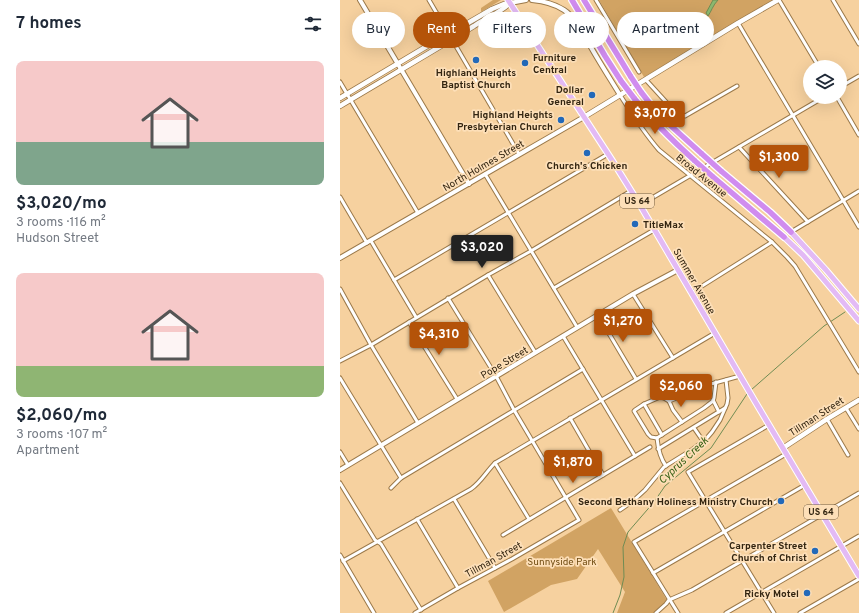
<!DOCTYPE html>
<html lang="en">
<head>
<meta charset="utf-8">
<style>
  :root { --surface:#fff; --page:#f2f2f3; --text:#1f2937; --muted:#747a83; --accent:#b45309 }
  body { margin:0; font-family:Overpass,sans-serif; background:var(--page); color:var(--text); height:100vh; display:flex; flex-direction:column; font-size:15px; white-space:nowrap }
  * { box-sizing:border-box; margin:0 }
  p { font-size:13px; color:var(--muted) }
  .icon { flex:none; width:22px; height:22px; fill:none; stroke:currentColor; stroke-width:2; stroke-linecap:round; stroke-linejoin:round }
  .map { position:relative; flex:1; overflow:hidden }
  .panel { display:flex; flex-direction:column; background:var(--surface); width:340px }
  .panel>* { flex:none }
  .guide { position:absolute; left:12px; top:12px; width:380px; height:36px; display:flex; gap:8px }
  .fabs { position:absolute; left:463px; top:60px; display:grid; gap:8px }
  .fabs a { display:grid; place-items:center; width:44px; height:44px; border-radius:50%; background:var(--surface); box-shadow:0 4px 16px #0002; font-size:20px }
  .price { position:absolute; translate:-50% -34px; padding:0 9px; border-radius:4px; background:var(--accent); color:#fff; font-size:13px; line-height:26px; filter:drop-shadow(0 1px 2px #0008) }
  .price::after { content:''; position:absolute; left:50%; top:24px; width:12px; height:9px; margin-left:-6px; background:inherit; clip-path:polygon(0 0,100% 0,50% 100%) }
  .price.current { background:#222; color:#fff }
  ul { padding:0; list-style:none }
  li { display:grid; align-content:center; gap:8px; height:212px; padding:0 16px }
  li span { display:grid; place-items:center; height:124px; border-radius:8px; color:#555 }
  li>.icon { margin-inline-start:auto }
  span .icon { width:72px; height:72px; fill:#fffc; stroke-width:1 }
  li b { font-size:17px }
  h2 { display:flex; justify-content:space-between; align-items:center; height:48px; padding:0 16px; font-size:17px }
  .pill { padding:0 14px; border-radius:18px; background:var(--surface); box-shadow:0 4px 16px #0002; font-size:14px; line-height:36px }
  .pill.current { background:var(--accent); color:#fff }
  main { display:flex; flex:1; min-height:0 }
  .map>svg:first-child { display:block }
  .green { fill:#d1a363 }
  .water { fill:#8ab86f; stroke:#708c53 }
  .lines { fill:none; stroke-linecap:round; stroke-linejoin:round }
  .stream { stroke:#708c53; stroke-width:1 }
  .minor-casing { stroke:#9b794a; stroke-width:5 }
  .tertiary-casing { stroke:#9b794a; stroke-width:6 }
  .secondary-casing { stroke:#9b794a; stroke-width:6 }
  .primary-casing { stroke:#fff; stroke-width:7 }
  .motorway-casing { stroke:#fff; stroke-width:8 }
  .minor { stroke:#fff; stroke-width:3 }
  .tertiary { stroke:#fff; stroke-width:4 }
  .secondary { stroke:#fff; stroke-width:4.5 }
  .primary { stroke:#e3baf5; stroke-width:5 }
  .motorway { stroke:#d08cef; stroke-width:5.5 }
  .motorway-bridge-casing { stroke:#fff; stroke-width:8; stroke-linecap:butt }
  .motorway-bridge { stroke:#d08cef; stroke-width:5.5 }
  .poi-dot { fill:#2369b9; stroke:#fddfb8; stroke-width:1.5 }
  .labels { text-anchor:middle; stroke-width:3.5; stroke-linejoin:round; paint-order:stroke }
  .shield { fill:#fddfb8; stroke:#705d43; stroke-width:1 }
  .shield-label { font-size:9px; font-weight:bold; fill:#332511 }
  .poi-label { font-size:10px; font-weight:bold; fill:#332511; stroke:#fddfb8; text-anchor:end }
  .street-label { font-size:10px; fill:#332511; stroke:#fddfb8 }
  .park-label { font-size:10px; fill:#714d13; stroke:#fddfb8 }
  .water-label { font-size:11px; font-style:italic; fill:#345f13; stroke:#fddfb8 }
</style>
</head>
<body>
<main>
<section class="panel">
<h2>7 homes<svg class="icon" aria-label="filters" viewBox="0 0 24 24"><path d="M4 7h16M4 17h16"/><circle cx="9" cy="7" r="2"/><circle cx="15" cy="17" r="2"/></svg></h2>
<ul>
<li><span style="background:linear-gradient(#f6c9c9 65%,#7fa58c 0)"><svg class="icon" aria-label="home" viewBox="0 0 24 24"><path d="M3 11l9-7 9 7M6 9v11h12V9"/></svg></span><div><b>$3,020/mo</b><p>3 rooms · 116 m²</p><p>Hudson Street</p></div></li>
<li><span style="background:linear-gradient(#f6c9c9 75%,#8fb573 0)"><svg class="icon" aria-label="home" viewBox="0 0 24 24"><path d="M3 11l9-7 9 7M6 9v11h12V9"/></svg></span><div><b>$2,060/mo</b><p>3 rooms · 107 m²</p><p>Apartment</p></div></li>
</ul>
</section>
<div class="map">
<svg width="519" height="613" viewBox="0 0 519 613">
  <rect width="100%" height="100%" fill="#f6d19f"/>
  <g class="green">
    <path d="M153,0H161L141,12V8Z"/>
    <path d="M259,0H435L304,77Z"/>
    <path d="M271,508L328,602L316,613H277L285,592L258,549L237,579L211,585L164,612L148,581Z"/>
  </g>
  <path class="water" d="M373,0H378C373,5 371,12 368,16L366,13Z"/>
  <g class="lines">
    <g class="stream">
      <path d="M411,390L484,326L505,312"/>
      <path d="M273,613L280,595L284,577L283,547L288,532L314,502L325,486L371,448L407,394"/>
    </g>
    <defs>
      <g id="minor">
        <path d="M89,0L179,154"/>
        <path d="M256,0L299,72"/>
        <path d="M439,0L479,67"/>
        <path d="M493,0L519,44"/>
        <path d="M398,23L519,227"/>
        <path d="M306,80L327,103L340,115L345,116L397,86"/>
        <path d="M0,82L78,213"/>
        <path d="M500,87L519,76"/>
        <path d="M280,95C292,114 304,133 319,150L432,242L447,257L455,266L519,372"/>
        <path d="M497,97L519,135"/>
        <path d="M399,147L468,222"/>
        <path d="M145,174L237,327"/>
        <path d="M0,197L27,243"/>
        <path d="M300,205L484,97"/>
        <path d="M451,232L519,191"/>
        <path d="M31,241L76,317"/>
        <path d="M148,275L195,352"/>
        <path d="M54,280L268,154"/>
        <path d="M214,288L314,230"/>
        <path d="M0,289L31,345L78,423"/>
        <path d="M351,293L432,242"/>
        <path d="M293,294L333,358"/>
        <path d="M258,315L296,379"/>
        <path d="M69,322L117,399"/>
        <path d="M223,336L295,456"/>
        <path d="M0,361L31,345L148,275L191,251L291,191"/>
        <path d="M0,378L61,478"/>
        <path d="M373,400L379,412"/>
        <path d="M329,401L371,384L400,376"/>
        <path d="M304,404L295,410L294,411L308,434L311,437L317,438"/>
        <path d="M506,408L519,429"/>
        <path d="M230,418L263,475"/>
        <path d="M487,419L508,455"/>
        <path d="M429,425L348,472L434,613"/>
        <path d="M354,428L363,441"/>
        <path d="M322,435L304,404L320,397L324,398L329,401L333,410L342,422"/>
        <path d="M317,438L364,408L373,401L374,398L376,382"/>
        <path d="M317,438C318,448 320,458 326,466"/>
        <path d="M318,449L385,408"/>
        <path d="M0,452L8,465"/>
        <path d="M155,463L189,519"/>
        <path d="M0,483L35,540L41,544L81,610"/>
        <path d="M51,488L61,478L243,369"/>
        <path d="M114,499L155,568"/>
        <path d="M280,510L293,501L305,490L324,467L353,449L366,439L372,432L380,420L387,404L388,398L386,380"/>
        <path d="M77,519L118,588"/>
        <path d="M163,535L310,447"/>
        <path d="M0,555L34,613"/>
        <path d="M3,561L131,489C141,482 146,472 155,463L375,333"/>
        <path d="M313,573L465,485"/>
        <path d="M75,613L118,588L172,559L239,520L174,410L156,376L108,298"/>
        <path d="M316,613L326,604L329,600L352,590L519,493"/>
        <path d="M338,613L294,542L446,454"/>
        <path d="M386,613L519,536"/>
        <path d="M460,613L519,579"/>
      </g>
      <g id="tertiary">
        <path d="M20,0L129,184"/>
        <path d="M192,0C202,1 215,4 224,10C235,17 241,31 248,42C258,60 269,77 280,95"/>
        <path d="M170,3L186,0"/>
        <path d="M0,258L244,117"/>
        <path d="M0,470L293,294L338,270"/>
      </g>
      <g id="secondary">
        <path d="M0,98L104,36L109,34L152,9L164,4L170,3"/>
        <path d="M0,106C45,79 90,53 134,26C146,18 160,13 170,3"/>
        <path d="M244,117L398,23L438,0"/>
        <path d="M443,448L487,419L519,400"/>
      </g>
      <g id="primary">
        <path d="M168,0L272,160L300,205L416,403L519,576"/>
        <path d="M451,232L486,270L519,309"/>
        <path d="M444,237L463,255L519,321"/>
      </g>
      <g id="motorway">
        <path d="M232,0L265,56L281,81"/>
        <path d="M244,0L291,77"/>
        <path d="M301,92L315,110L331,126L362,154"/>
        <path d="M294,98C313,122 333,141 355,161"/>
        <path d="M381,171L430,212L451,232"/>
        <path d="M372,176L444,237"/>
      </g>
    </defs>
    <use href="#minor" class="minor-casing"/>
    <use href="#tertiary" class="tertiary-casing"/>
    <use href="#secondary" class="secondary-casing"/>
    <use href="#primary" class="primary-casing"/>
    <use href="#motorway" class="motorway-casing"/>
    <use href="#minor" class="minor"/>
    <use href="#tertiary" class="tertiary"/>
    <use href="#secondary" class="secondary"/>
    <use href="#primary" class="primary"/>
    <use href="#motorway" class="motorway"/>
    <defs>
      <g id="motorway-bridge">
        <path d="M291,77L301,92"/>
        <path d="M281,81L294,98"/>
        <path d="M362,154L381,171"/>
        <path d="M355,161L372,176"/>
      </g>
    </defs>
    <use href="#motorway-bridge" class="motorway-bridge-casing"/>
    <use href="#motorway-bridge" class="motorway-bridge"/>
  </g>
  <g class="poi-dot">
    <circle cx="136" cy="60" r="4"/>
    <circle cx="185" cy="63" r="4"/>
    <circle cx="252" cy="95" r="4"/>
    <circle cx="221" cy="120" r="4"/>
    <circle cx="247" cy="153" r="4"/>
    <circle cx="295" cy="224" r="4"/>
    <circle cx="441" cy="501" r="4"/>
    <circle cx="475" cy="551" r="4"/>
    <circle cx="467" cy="593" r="4"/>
  </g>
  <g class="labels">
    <g class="shield">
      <rect x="280" y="194" width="34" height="14" rx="3"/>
      <rect x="464" y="505" width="34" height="14" rx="3"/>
    </g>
    <g class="shield-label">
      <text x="297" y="204">US 64</text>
      <text x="481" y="515">US 64</text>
    </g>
    <g class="poi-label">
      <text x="193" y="61" text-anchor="start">Furniture<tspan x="193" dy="12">Central</tspan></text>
      <text x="136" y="76" text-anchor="middle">Highland Heights<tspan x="136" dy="12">Baptist Church</tspan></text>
      <text x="244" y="93">Dollar<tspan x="244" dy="12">General</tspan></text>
      <text x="213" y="118">Highland Heights<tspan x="213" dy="12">Presbyterian Church</tspan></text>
      <text x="247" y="169" text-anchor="middle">Church's Chicken</text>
      <text x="303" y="228" text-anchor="start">TitleMax</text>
      <text x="433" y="505">Second Bethany Holiness Ministry Church</text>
      <text x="467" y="549">Carpenter Street<tspan x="467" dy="12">Church of Christ</tspan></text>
      <text x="459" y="597">Ricky Motel</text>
    </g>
    <g class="street-label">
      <text transform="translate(143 165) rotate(-30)" y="4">North Holmes Street</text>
      <text transform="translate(362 175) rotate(39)" y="4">Broad Avenue</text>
      <text transform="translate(355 281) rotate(60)" y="4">Summer Avenue</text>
      <text transform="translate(164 362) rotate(-31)" y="4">Pope Street</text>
      <text transform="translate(476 416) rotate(-33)" y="4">Tillman Street</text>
      <text transform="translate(153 559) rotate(-29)" y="4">Tillman Street</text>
    </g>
    <g class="park-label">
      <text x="222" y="565">Sunnyside Park</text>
    </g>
    <g class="water-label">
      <text transform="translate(343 460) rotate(-43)" y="4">Cyprus Creek</text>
    </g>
  </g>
</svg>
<div class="fabs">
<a><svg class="icon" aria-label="layers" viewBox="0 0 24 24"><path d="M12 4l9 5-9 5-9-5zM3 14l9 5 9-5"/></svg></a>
</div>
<b class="price" style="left:315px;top:135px">$3,070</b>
<b class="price" style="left:439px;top:179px">$1,300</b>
<b class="price current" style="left:142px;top:269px">$3,020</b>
<b class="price" style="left:283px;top:343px">$1,270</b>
<b class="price" style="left:99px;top:356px">$4,310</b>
<b class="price" style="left:341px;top:408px">$2,060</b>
<b class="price" style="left:233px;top:484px">$1,870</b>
<div class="guide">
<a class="pill">Buy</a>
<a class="pill current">Rent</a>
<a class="pill">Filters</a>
<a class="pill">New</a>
<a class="pill">Apartment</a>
</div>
</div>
</main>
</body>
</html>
